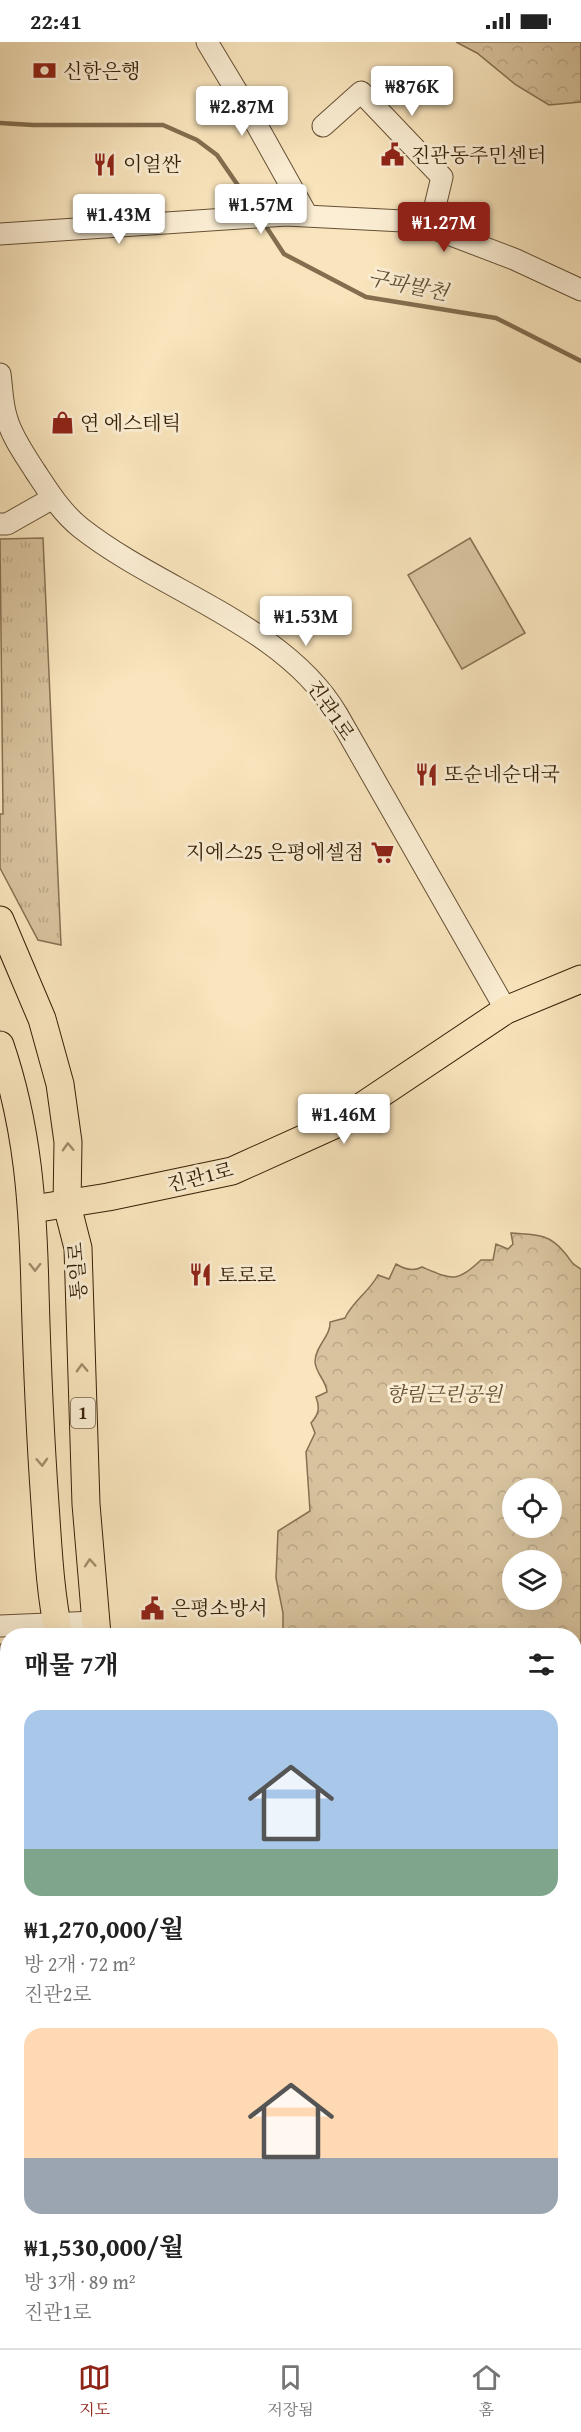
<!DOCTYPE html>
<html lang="ko">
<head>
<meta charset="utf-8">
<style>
  :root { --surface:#fff; --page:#f6f6f6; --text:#222; --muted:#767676; --line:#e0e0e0; --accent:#8f2418 }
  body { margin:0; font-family:"Gentium Book Plus","Noto Serif KR",serif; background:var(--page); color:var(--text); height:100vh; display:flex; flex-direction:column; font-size:22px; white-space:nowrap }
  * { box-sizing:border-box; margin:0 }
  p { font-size:20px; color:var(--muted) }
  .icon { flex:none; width:33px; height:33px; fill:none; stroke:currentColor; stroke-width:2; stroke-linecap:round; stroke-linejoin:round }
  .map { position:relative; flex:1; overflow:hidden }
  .panel { position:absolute; left:0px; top:1586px; width:582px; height:722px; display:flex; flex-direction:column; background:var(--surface); border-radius:24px 24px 0 0; box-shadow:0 6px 24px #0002 }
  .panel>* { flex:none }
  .buttons { position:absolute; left:502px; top:1436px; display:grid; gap:12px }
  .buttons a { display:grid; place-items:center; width:60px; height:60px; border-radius:50%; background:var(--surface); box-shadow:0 6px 24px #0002; font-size:30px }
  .price { position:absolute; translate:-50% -51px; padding:0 14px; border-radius:6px; background:#fff; color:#222; font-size:20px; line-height:39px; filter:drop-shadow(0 2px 3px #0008) }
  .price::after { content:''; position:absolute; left:50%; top:36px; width:18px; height:14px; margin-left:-9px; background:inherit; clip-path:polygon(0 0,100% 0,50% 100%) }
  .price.selected { background:var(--accent); color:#fff }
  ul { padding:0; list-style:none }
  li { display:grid; align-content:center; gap:12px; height:318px; padding:0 24px }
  li span { display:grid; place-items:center; height:186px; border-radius:18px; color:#555 }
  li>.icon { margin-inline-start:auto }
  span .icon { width:108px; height:108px; fill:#fffc; stroke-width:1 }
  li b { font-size:26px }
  h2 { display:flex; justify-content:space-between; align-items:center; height:72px; padding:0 24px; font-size:26px }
  .status { display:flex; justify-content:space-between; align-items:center; height:42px; padding:0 30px; background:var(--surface); direction:ltr }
  .status svg { height:16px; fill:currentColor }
  .tabs { display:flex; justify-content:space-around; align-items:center; height:84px; border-top:2px solid var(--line); background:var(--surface); font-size:16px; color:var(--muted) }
  .tabs a { display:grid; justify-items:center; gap:3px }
  .tabs .selected { color:var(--accent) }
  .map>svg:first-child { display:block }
  .grass { fill:#d8c39e; stroke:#867152; stroke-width:1.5 }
  .forest { fill:url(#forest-crowns); stroke:#867152; stroke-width:1.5; fill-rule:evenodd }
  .park { fill:url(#park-tufts); stroke:#867152; stroke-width:1.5 }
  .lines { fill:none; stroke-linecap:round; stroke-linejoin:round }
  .stream { stroke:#826e4f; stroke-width:4.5 }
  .minor-casing { stroke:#665034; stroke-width:23 }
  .major-casing { stroke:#351f06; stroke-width:29 }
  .minor { stroke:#fbeed4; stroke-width:21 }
  .major { stroke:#f9e5bd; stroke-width:27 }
  .oneway { stroke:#a18c6b }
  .labels { text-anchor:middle; stroke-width:6; stroke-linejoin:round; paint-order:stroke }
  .shield { fill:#fbeed4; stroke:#705d44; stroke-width:1.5 }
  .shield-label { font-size:18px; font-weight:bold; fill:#351f06 }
  .poi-label { font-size:20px; fill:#351f06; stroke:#fbeed4; text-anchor:start }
  .street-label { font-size:20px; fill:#351f06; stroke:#fbeed4 }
  .park-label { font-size:20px; font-style:italic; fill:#665034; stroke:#fbeed4 }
  .water-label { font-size:21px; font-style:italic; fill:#624d30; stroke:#fbeed4 }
</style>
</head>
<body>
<div class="status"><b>22:41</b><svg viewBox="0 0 49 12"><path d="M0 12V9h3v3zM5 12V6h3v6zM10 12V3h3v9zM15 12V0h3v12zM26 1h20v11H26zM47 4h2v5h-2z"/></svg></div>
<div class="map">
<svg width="581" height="2306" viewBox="0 0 581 2306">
  <defs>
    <pattern id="forest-crowns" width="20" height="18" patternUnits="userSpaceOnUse" patternTransform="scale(1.5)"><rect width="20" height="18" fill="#d8c39e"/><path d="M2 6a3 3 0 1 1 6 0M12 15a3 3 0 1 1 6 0" fill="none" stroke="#baa787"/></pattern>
    <pattern id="park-tufts" width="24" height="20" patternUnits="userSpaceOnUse" patternTransform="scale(1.5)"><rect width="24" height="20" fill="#d8c39e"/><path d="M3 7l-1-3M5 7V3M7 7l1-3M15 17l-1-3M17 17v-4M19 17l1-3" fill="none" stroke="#baa787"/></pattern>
  </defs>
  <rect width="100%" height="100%" fill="#f9e5bd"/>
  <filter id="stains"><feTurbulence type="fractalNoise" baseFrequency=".00333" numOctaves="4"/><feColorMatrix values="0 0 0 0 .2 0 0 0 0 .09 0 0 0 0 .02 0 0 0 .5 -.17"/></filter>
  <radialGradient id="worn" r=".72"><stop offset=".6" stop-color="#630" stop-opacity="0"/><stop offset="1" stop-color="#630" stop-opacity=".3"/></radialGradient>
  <path class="grass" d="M470,496L525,591L462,627L408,533Z"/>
  <g class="forest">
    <path d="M456,0H581V60L549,63L516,43L477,11Z"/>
    <path d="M511,1191C533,1193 548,1190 564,1210C572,1219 569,1220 581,1227V1801H575V1792L578,1790L574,1788V1593H283V1571L276,1536L278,1489L310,1469L306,1410L315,1391L311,1381C319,1372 320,1366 316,1355L327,1350C326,1338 316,1332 315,1320C315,1304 331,1294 330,1280L345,1276C353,1259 369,1250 378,1233L389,1237L396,1222C404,1227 413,1230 422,1225C453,1238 456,1241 481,1218H493L496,1202L508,1207L513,1202ZM513,1446H552V1485H513ZM513,1518H552V1557H513Z"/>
    <path d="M0,1602H7L8,1704L0,1711Z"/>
  </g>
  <path class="park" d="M43,496L61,903L38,898L0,826V772H3L0,497Z"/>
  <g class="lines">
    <g class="stream">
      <path d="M0,81L33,83H163L197,98L217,113L255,168"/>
      <path d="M263,180L284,212L366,255L496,276L581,319"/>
    </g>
    <defs>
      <g id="minor">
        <path d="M207,0L254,78L307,173"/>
        <path d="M323,84L361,50L442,135L430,185"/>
        <path d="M0,192L286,173L403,179L430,185L514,217L581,248"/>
        <path d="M0,332C2,346 2,363 7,377C12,395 25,413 35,429C49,450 61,470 81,486C161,549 284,583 337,672L506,968"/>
        <path d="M0,482H7L53,456"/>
        <path d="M0,1584L95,1580"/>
        <path d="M0,1752L8,1747"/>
        <path d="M574,1855H581"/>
        <path d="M574,1922L581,1923"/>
        <path d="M574,1989L581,1990"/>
        <path d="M0,2048L8,2055"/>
        <path d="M574,2187L581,2190"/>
        <path d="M574,2221L581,2211"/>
        <path d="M0,2256L8,2263"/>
        <path d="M0,2300L8,2293"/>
        <path d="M404,2300L412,2306"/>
        <path d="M493,2300L502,2306"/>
        <path d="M66,2306V2300"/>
        <path d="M282,2306V2300"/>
        <path d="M377,2306L379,2300"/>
        <path d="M519,2306L523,2300"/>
      </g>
      <g id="major">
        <path d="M0,878L42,977L60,1042L68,1100L67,1163L78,1206L86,1462L97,1593"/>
        <path d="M0,1003C28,1085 33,1163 35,1249C37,1320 40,1391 45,1462C48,1505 50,1550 59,1593"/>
        <path d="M33,1167L108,1155L232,1129L334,1083L506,968L581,937"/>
        <path d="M0,2104L8,2096"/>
        <path d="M193,2306V2300"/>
        <path d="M228,2306L229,2300"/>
      </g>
    </defs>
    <use href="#minor" class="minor-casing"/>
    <use href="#major" class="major-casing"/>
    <use href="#minor" class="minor"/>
    <use href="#major" class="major"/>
  </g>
  <defs><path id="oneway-chevron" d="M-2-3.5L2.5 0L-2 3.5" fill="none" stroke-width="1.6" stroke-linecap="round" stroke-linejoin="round" transform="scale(1.5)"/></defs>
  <g class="oneway">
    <use href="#oneway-chevron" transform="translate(68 1105) rotate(-92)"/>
    <use href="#oneway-chevron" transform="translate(35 1225) rotate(90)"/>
    <use href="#oneway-chevron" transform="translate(82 1326) rotate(-92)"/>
    <use href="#oneway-chevron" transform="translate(42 1420) rotate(87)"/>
    <use href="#oneway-chevron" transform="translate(90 1521) rotate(-94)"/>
  </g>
  <defs>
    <symbol id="bank-bare" viewBox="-9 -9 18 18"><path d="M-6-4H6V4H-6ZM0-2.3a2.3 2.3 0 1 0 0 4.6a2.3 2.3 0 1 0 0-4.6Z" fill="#8f2418" stroke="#fbeed4" stroke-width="2.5" paint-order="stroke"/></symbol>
    <symbol id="civic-bare" viewBox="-9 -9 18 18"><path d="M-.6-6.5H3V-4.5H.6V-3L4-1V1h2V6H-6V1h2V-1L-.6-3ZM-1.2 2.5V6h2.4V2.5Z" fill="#8f2418" stroke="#fbeed4" stroke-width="2.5" paint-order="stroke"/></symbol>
    <symbol id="restaurant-bare" viewBox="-9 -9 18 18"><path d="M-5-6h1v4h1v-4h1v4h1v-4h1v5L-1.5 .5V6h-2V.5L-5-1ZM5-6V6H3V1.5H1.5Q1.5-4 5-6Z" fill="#8f2418" stroke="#fbeed4" stroke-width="2.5" paint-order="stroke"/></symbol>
    <symbol id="shop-bare" viewBox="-9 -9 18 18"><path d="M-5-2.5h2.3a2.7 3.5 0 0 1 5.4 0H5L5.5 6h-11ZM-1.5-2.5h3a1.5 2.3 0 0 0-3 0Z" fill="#8f2418" stroke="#fbeed4" stroke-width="2.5" paint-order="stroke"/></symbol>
    <symbol id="supermarket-bare" viewBox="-9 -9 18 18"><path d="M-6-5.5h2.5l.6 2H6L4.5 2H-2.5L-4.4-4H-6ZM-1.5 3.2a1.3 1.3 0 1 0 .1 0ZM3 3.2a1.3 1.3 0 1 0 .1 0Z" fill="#8f2418" stroke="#fbeed4" stroke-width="2.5" paint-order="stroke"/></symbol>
  </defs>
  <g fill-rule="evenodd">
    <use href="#bank-bare" x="28" y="12" width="33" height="33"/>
    <use href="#civic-bare" x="376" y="96" width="33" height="33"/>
    <use href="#restaurant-bare" x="88" y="106" width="33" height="33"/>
    <use href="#shop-bare" x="46" y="364" width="33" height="33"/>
    <use href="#restaurant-bare" x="410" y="716" width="33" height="33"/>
    <use href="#supermarket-bare" x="366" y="794" width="33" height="33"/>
    <use href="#restaurant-bare" x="184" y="1216" width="33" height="33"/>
    <use href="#civic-bare" x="136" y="1550" width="33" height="33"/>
  </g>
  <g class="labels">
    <rect class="shield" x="71" y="1356" width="24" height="30" rx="4.5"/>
    <g class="shield-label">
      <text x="83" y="1377">1</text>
    </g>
    <g class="poi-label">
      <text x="63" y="36">신한은행</text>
      <text x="411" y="120">진관동주민센터</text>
      <text x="123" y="129">이얼싼</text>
      <text x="80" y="388">연 에스테틱</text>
      <text x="444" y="739">또순네순대국</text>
      <text x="364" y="817" text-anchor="end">지에스25 은평에셀점</text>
      <text x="218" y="1240">토로로</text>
      <text x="171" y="1573">은평소방서</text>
    </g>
    <g class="street-label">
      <text transform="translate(331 668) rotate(56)" y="7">진관1로</text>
      <text transform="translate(200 1135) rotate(-14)" y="7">진관1로</text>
      <text transform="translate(77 1229) rotate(-94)" y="7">통일로</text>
    </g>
    <g class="park-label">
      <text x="444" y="1359">향림근린공원</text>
    </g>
    <g class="water-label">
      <text transform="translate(408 243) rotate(12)" y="7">구파발천</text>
    </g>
  </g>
  <rect width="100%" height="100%" filter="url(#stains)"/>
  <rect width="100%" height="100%" fill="url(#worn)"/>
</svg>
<div class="buttons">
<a><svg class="icon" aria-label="locate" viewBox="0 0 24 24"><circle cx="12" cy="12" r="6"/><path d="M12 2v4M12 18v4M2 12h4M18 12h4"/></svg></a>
<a><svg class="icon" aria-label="layers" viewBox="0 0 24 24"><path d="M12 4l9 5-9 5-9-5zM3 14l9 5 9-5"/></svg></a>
</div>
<b class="price" style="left:412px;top:75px">₩876K</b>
<b class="price" style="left:242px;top:95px">₩2.87M</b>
<b class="price" style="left:261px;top:193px">₩1.57M</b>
<b class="price" style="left:119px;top:203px">₩1.43M</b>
<b class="price selected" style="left:444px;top:211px">₩1.27M</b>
<b class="price" style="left:306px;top:605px">₩1.53M</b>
<b class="price" style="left:344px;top:1103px">₩1.46M</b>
<section class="panel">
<h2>매물 7개<svg class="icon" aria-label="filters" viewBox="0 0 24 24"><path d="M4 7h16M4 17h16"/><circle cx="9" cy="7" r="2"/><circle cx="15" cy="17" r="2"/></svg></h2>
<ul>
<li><span style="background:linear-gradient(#a9c7e8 75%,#7fa58c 0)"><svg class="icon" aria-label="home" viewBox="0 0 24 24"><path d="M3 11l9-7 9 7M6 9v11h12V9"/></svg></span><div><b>₩1,270,000/월</b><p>방 2개 · 72 m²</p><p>진관2로</p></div></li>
<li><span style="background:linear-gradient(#ffd9b3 70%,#9aa5b1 0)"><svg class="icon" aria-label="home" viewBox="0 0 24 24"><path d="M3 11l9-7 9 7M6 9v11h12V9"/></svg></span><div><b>₩1,530,000/월</b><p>방 3개 · 89 m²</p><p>진관1로</p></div></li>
</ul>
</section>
</div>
<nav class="tabs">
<a class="selected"><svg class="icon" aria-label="map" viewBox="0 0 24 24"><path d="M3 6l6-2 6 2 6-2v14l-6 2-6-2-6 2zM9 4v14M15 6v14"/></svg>지도</a>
<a><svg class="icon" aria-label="saved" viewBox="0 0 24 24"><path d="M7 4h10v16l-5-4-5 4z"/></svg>저장됨</a>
<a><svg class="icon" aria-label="home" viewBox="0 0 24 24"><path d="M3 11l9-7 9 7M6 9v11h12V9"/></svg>홈</a>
</nav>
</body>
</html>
